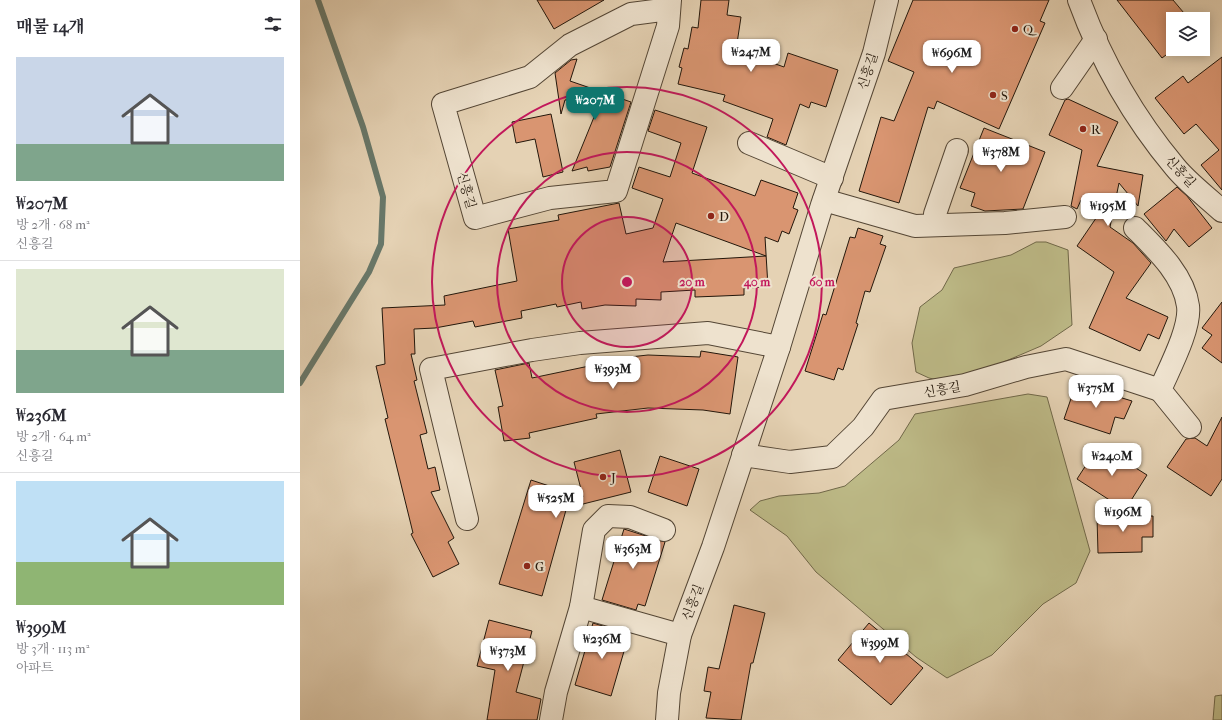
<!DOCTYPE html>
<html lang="ko">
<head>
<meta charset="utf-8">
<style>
  :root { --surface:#fff; --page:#f2f2f3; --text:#2b2b33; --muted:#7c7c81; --line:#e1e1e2; --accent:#0f766e }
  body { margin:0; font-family:"IM FELL French Canon","Noto Serif KR",serif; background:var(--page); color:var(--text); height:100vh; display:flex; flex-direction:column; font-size:15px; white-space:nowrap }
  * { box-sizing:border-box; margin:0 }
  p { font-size:13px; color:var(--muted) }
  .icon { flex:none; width:22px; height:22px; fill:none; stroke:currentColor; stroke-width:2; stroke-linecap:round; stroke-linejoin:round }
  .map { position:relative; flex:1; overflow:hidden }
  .panel { display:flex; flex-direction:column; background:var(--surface); width:300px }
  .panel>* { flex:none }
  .tools { position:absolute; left:866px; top:12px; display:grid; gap:8px }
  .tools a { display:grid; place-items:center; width:44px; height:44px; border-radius:0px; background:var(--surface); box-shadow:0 2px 10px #0003; font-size:20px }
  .price { position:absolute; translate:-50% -34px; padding:0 9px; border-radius:8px; background:#fff; color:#222; font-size:13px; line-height:26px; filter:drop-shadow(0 1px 2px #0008) }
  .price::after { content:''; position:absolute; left:50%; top:24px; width:12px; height:9px; margin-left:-6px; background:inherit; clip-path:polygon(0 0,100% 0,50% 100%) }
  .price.selected { background:var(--accent); color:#fff }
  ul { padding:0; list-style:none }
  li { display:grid; align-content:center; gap:8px; height:212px; padding:0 16px }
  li+li { border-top:1px solid var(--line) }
  li span { display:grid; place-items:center; height:124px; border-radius:0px; color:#555 }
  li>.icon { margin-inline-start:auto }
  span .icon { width:72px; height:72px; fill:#fffc; stroke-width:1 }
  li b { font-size:17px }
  h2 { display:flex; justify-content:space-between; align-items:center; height:48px; padding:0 16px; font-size:17px }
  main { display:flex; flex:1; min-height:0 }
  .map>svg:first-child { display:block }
  .green { fill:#bdba87; stroke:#706849 }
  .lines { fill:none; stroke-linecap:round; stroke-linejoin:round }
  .stream { stroke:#68786a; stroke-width:6 }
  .building { fill:#d99571; stroke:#23170b; fill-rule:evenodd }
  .minor-casing { stroke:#544635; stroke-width:24 }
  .minor { stroke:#eee2ce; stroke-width:22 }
  .ring { fill:none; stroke:#c2185b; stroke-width:2 }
  .poi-dot { fill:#8f2418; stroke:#eee2ce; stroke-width:1.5 }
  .labels { text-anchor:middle; stroke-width:4; stroke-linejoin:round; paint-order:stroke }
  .poi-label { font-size:13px; fill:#23170b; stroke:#eee2ce; text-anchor:start }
  .street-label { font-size:13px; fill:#23170b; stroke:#eee2ce }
  .centre { fill:#c2185b; stroke:#eee2ce; stroke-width:2 }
  .ring-label { font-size:12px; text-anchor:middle; font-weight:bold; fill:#c2185b; stroke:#eee2ce; stroke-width:4; stroke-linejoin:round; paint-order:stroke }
</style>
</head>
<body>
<main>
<section class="panel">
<h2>매물 14개<svg class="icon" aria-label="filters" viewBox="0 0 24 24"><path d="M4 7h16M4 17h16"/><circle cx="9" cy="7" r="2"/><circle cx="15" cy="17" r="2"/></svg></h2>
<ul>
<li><span style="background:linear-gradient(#c9d6e8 70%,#7fa58c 0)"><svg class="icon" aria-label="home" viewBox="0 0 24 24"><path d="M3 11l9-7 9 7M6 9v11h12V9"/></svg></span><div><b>₩207M</b><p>방 2개 · 68 m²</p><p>신흥길</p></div></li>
<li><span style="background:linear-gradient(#dfe7d0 65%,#7fa58c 0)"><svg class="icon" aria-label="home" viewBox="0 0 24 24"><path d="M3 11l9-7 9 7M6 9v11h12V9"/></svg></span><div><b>₩236M</b><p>방 2개 · 64 m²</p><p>신흥길</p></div></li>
<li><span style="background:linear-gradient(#bfe0f5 65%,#8fb573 0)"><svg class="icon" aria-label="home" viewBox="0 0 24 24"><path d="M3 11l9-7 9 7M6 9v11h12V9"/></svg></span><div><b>₩399M</b><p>방 3개 · 113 m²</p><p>아파트</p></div></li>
</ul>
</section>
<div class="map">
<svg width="922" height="720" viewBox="0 0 922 720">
  <rect width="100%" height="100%" fill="#e5d2b4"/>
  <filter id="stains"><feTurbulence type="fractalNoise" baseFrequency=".005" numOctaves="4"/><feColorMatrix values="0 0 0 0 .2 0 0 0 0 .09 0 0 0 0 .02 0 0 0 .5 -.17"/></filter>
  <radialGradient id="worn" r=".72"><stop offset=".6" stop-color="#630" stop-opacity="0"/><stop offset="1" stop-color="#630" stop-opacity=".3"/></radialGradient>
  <g class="green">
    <path d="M736,242H746L768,250L772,325L741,346L671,376L646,382L629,378L616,372L612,343L620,307L642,290L654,268L711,255Z"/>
    <path d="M728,394L747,397L790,551L776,583L743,604L692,655L647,678L616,657L516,572L487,536L450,510L460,501L479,496L519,493L545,486L599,440L615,414Z"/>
    <path d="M922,695V720H913L915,696Z"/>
  </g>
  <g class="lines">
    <path class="stream" d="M0,383L69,272L81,244L83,197L63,127L18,0"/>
  </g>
  <g class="building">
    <path d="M237,0H304L254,29Z"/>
    <path d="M401,0H429L427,15L441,17L436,50L484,67L488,53L538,70L526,107L511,102L509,108L500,104L486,145L467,137L473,119L423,101L425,95L378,84L382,68L379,67L384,48L388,49L392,27L398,28Z"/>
    <path d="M613,0H749L740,21L745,23L699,129L637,101L634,109L628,107L599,203L559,191L581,117L594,121L614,72L588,61Z"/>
    <path d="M817,0H873L889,19H873L874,49L862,58Z"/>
    <path d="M922,57V190L901,165L919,150L896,124L884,134L855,98L883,76L888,83Z"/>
    <path d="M277,59L270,81L331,102L310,167L288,171L287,167L272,171L303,95L265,100L261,114L255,73L271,60Z"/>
    <path d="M768,99L818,122L797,166L843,175L838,206L819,183L810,227L833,243L851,263L826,298L868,317L859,339L848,334L840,351L789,328L814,272L777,246L805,205L781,200L777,209L771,206L782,150L749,135L765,100Z"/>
    <path d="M355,110L407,127L392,173L455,196L461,180L498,193L493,208L498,210L489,234L482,231L478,242L465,237L468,287L444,288V295L421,296L395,297V290L361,292V300L336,299V306L305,305L282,309L281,302L257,307L256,304L221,311L222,318L175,327L173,321L135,328L114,329L115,354H111L117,380L114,381L127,433L120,435L128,469L135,467L140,490L131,492L154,538L148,542L159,564L133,577L111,534L113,533L85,419L88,418L76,366L85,364L82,308L145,305L144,296L217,281L208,229L259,220L258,215L319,203L326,234L353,228L363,199L332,188L339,167L370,177L381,143L348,131ZM376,223L466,256L363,262Z"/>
    <path d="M251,114L263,172L243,177L235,139L216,143L212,122Z"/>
    <path d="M684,128L745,152L723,209L685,211L671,206L675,193L660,188Z"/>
    <path d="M877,187L887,196L912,228L889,247L874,229L866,241L844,214Z"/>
    <path d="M558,228L583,236L580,244L586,246L570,292L565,291L556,323L558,324L543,370L538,368L534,380L505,371L523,314L526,315L550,237L555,238Z"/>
    <path d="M922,302V363L902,348L912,335L902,328Z"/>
    <path d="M401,351L438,357L430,414L403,410L348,408L296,414L297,418L229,433L230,438L204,441L198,407L203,406L195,370L229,363L232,378L294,365L293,361L348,355L400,357Z"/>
    <path d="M776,384L832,401L824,419L815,417L810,434L764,419Z"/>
    <path d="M922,417V479L911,496L867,467L886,439L895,438L907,446Z"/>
    <path d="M799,445L847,475L825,510L777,479Z"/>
    <path d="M320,450L331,492L263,509L266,510L242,596L199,584L231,480L283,497L274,462Z"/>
    <path d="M360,456L399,469L387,506L348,492Z"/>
    <path d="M853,516V537H842V552L798,553L797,517Z"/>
    <path d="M324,529L365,542L345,606L338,604L336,610L302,600Z"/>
    <path d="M434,605L465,613L453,663H451L441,720L406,718L411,692L404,691L408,667L419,669Z"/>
    <path d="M189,620L232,631L216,692L241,699L237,720H187L195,670L177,666Z"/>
    <path d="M293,623L329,634L311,696L275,685Z"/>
    <path d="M569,623L623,668L591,705L538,660Z"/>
  </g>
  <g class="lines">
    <defs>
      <g id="minor">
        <path d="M779,0C801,60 834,118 875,167C888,183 907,197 922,211"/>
        <path d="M369,9L331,14L270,45L230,77L143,104L175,218L250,198L316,191L368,26L370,0"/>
        <path d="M762,88L796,39"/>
        <path d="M449,143L532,178"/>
        <path d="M524,200L615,226L705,223L765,217"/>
        <path d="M635,225V214L657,150"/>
        <path d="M835,228C856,249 884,275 888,306C891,328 869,369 860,390L890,427"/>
        <path d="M443,455L490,462L532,457L563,427L583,399L665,385L726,367L766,359L860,390"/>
        <path d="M167,519L131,369L232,350L280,343L408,333L479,347"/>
        <path d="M281,607L380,635"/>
        <path d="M251,720L256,692L281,607L294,530L308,516L330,517L364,530"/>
        <path d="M367,720L369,693L380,635L413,547L479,347L522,205L574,53L587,0"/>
      </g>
    </defs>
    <use href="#minor" class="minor-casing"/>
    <use href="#minor" class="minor"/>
  </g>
  <circle cx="327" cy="282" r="65" fill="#c2185b" fill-opacity=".12"/>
  <g class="ring">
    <circle cx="327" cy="282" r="65"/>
    <circle cx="327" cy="282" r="130"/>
    <circle cx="327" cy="282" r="195"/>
  </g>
  <g class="poi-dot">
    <circle cx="715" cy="29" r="4"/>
    <circle cx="693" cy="95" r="4"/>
    <circle cx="783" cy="129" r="4"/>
    <circle cx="411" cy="216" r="4"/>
    <circle cx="303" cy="477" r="4"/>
    <circle cx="227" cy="566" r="4"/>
  </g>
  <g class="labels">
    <g class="poi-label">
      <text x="723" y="34">Q</text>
      <text x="701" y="100">S</text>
      <text x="791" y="134">R</text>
      <text x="419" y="221">D</text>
      <text x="311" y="482">J</text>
      <text x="235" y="571">G</text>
    </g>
    <g class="street-label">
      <text transform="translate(567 71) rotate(-72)" y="5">신흥길</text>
      <text transform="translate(881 171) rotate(47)" y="5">신흥길</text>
      <text transform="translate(167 190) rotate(74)" y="5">신흥길</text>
      <text transform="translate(642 389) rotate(-10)" y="5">신흥길</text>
      <text transform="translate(392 602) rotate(-69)" y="5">신흥길</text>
    </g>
  </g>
  <circle cx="327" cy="282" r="6" class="centre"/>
  <g class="ring-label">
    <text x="392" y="286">20 m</text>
    <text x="457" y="286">40 m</text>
    <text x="522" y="286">60 m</text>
  </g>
  <rect width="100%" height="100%" filter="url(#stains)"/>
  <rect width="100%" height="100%" fill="url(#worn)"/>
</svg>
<div class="tools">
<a><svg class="icon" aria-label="layers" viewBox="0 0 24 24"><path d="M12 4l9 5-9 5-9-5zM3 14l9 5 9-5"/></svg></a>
</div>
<b class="price" style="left:451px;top:73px">₩247M</b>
<b class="price" style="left:652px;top:74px">₩696M</b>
<b class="price selected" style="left:295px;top:121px">₩207M</b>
<b class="price" style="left:701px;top:173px">₩378M</b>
<b class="price" style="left:808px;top:227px">₩195M</b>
<b class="price" style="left:313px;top:390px">₩393M</b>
<b class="price" style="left:796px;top:409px">₩375M</b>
<b class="price" style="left:812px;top:477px">₩240M</b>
<b class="price" style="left:256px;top:519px">₩525M</b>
<b class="price" style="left:823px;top:533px">₩196M</b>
<b class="price" style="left:333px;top:570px">₩363M</b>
<b class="price" style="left:302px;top:660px">₩236M</b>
<b class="price" style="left:580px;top:664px">₩399M</b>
<b class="price" style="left:208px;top:672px">₩373M</b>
</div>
</main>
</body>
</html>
